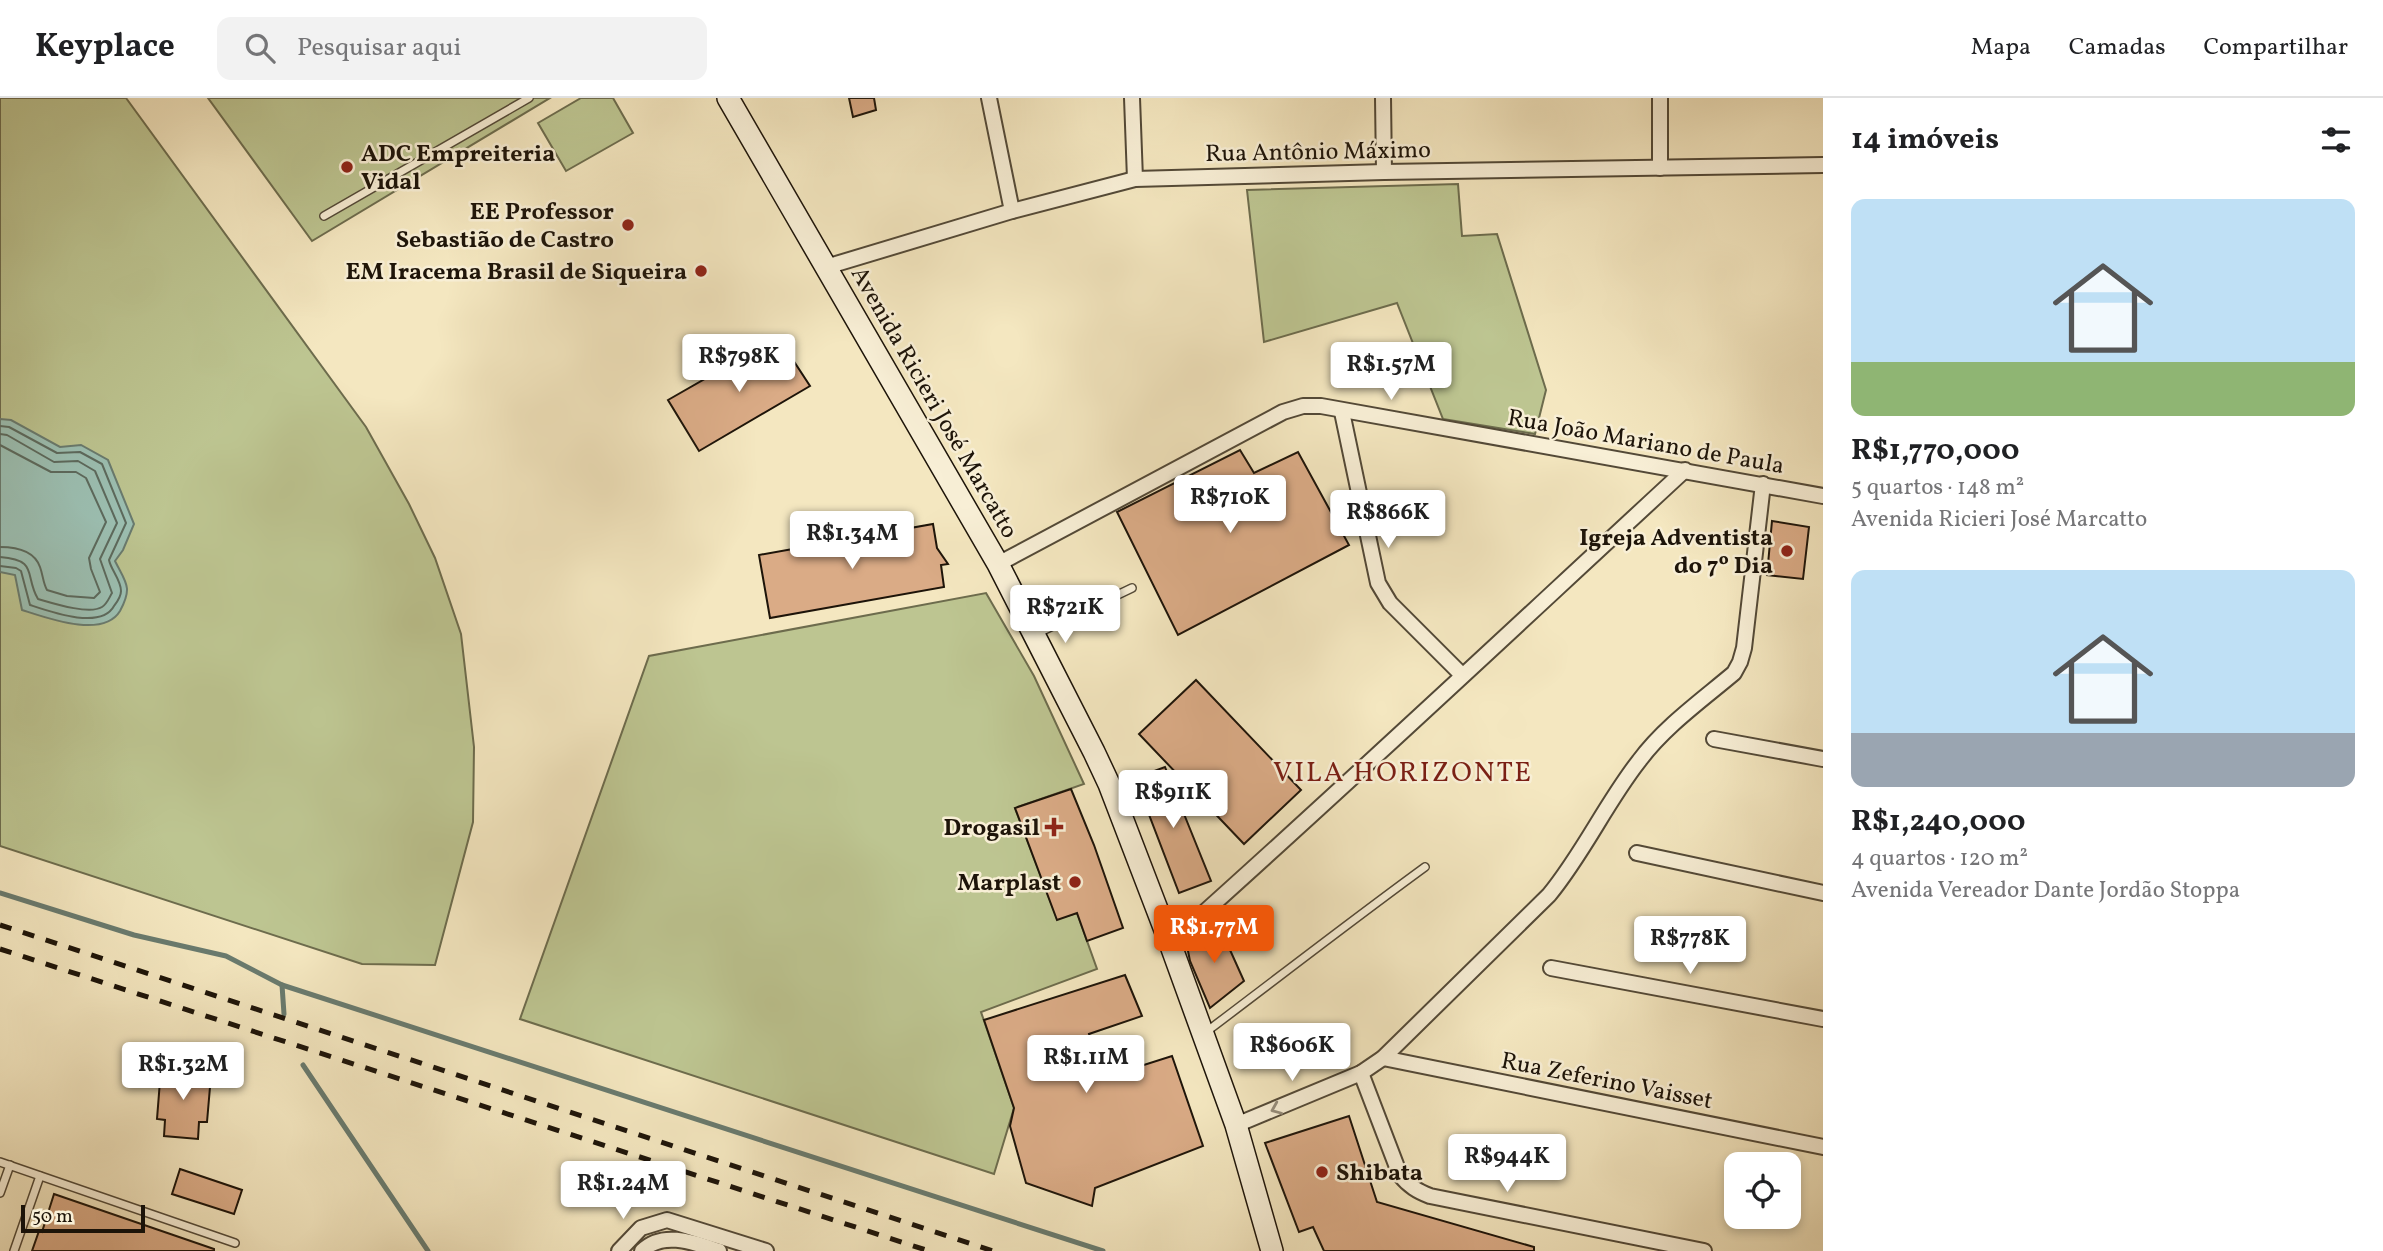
<!DOCTYPE html>
<html lang="pt">
<head>
<meta charset="utf-8">
<style>
  :root { --surface:#fff; --page:#f2f2f2; --text:#202124; --muted:#757577; --line:#e0e0e0; --accent:#ea580c }
  body { margin:0; font-family:Vollkorn,serif; background:var(--page); color:var(--text); height:100vh; display:flex; flex-direction:column; font-size:26px; white-space:nowrap }
  * { box-sizing:border-box; margin:0 }
  p { font-size:23px; color:var(--muted) }
  .icon { flex:none; width:38px; height:38px; fill:none; stroke:currentColor; stroke-width:2; stroke-linecap:round; stroke-linejoin:round }
  .map { position:relative; flex:1; overflow:hidden }
  .sheet { display:flex; flex-direction:column; background:var(--surface); width:560px }
  .sheet>* { flex:none }
  .controls { position:absolute; left:1724px; top:1054px; display:grid; gap:14px }
  .controls a { display:grid; place-items:center; width:77px; height:77px; border-radius:14px; background:var(--surface); box-shadow:0 4px 10px #0003; font-size:35px }
  .scale { position:absolute; left:21px; bottom:18px; width:124px; box-sizing:border-box; padding-left:7px; border:4px solid #1d1409; border-top:0; font-size:19px; line-height:24px; white-space:nowrap; color:#1d1409; -webkit-text-stroke:5px #f8efd6; paint-order:stroke }
  .price { position:absolute; translate:-50% -60px; padding:0 16px; border-radius:7px; background:#fff; color:#222; font-size:23px; line-height:46px; filter:drop-shadow(0 2px 4px #0008) }
  .price::after { content:''; position:absolute; left:50%; top:42px; width:21px; height:16px; margin-left:-10px; background:inherit; clip-path:polygon(0 0,100% 0,50% 100%) }
  .price.on { background:var(--accent); color:#fff }
  ul { padding:0; list-style:none }
  li { display:grid; align-content:center; gap:14px; height:371px; padding:0 28px }
  li span { display:grid; place-items:center; height:217px; border-radius:14px; color:#555 }
  li>.icon { margin-inline-start:auto }
  span .icon { width:126px; height:126px; fill:#fffc; stroke-width:1 }
  li b { font-size:30px }
  h2 { display:flex; justify-content:space-between; align-items:center; height:84px; padding:0 28px; font-size:30px }
  header { display:flex; align-items:center; gap:42px; box-sizing:border-box; height:98px; padding:0 35px; background:var(--surface); border-bottom:2px solid var(--line) }
  header strong { font-size:33px }
  nav { display:flex; gap:38px; margin-inline-start:auto; font-size:24px }
  .search { width:490px; height:63px; background:var(--page); display:flex; align-items:center; gap:18px; box-sizing:border-box; padding:0 24px; border-radius:14px; color:var(--muted); font-size:26px }
  main { display:flex; flex:1; min-height:0 }
  .map>svg:first-child { display:block }
  .green { fill:#bdc591; stroke:#6d6c4d; stroke-width:2 }
  .water { fill:#9cc0b3; stroke:#697b6f; stroke-width:2 }
  .lines { fill:none; stroke-linecap:round; stroke-linejoin:round }
  .shore { stroke:#5c6a5e; stroke-width:2 }
  .stream { stroke:#697b6f; stroke-width:5 }
  .building { fill:#daab86; stroke:#1d1409; stroke-width:2 }
  .lane-casing { stroke:#534937; stroke-width:10 }
  .street-casing { stroke:#534937; stroke-width:18 }
  .secondary-casing { stroke:#1d1409; stroke-width:24 }
  .lane { stroke:#f8efd6; stroke-width:7 }
  .street { stroke:#f8efd6; stroke-width:14 }
  .secondary { stroke:#f8efd6; stroke-width:21 }
  .rail { stroke:#1d1409; stroke-width:5; stroke-dasharray:12 12; stroke-linecap:butt }
  .oneway { stroke:#958c7a }
  .poi-dot { fill:#8f2418; stroke:#f8efd6; stroke-width:2.5 }
  .labels { text-anchor:middle; stroke-width:5; stroke-linejoin:round; paint-order:stroke }
  .street-label { font-size:24px; fill:#1d1409; stroke:#f8efd6 }
  .poi-label { font-size:24px; font-weight:bold; fill:#1d1409; stroke:#f8efd6; text-anchor:end }
  .quarter-label { font-size:28px; letter-spacing:2px; fill:#7a1f14; stroke:#f8efd6 }
</style>
</head>
<body>
<header>
<strong>Keyplace</strong>
<div class="search"><svg class="icon" aria-label="search" viewBox="0 0 24 24"><circle cx="10" cy="10" r="6"/><path d="M15 15l6 6"/></svg>Pesquisar aqui</div>
<nav><a>Mapa</a><a>Camadas</a><a>Compartilhar</a></nav>
</header>
<main>
<div class="map">
<svg width="1823" height="1153" viewBox="0 0 1823 1153">
  <rect width="100%" height="100%" fill="#f4e7c0"/>
  <filter id="stains"><feTurbulence type="fractalNoise" baseFrequency=".00286" numOctaves="4"/><feColorMatrix values="0 0 0 0 .2 0 0 0 0 .09 0 0 0 0 .02 0 0 0 .5 -.17"/></filter>
  <radialGradient id="worn" r=".72"><stop offset=".6" stop-color="#630" stop-opacity="0"/><stop offset="1" stop-color="#630" stop-opacity=".3"/></radialGradient>
  <g class="green">
    <path d="M0,0H126L366,329L409,406L435,460L461,536L474,649L473,724L435,867L362,866L0,748Z"/>
    <path d="M208,0H550L312,143Z"/>
    <path d="M581,0H613L633,35L566,73L538,25Z"/>
    <path d="M1458,86L1462,138L1497,136L1546,292L1535,336L1443,321L1397,205L1264,244L1247,92Z"/>
    <path d="M986,495L1034,578L1084,686L1015,710L1057,821L1077,815L1097,871L981,914L1014,1010L994,1076L520,921L649,558Z"/>
  </g>
  <path class="water" d="M0,321L11,322L60,349L81,347L108,362L134,426L123,452L115,463C126,485 133,489 120,513C103,541 47,520 22,512L15,477L0,474Z"/>
  <g class="lines">
    <g class="shore">
      <path d="M0,328L9,329L57,355L80,354L102,366L126,425L109,462C111,472 121,482 121,493C121,499 117,504 114,508C101,532 51,514 30,507L21,473L16,470L0,468"/>
      <path d="M0,336L7,337L54,364L78,363L95,373L117,425L100,461L112,495C109,500 107,506 102,509C89,517 52,505 38,501C24,477 39,462 0,459"/>
      <path d="M0,347L51,374H76L86,380L106,424L89,460L91,471L100,494L94,500L67,498L47,492C43,485 43,477 40,469C34,452 16,449 0,449"/>
    </g>
    <g class="stream">
      <path d="M0,795L134,837L226,858L282,887L1103,1153"/>
      <path d="M282,887L284,916"/>
      <path d="M303,967L428,1153"/>
    </g>
  </g>
  <g class="building">
    <path d="M849,0H874L876,12L853,19Z"/>
    <path d="M778,239L810,288L699,353L668,302Z"/>
    <path d="M1240,352L1254,375L1298,354L1349,447L1178,537L1117,414Z"/>
    <path d="M1772,423L1809,429L1803,481L1767,477Z"/>
    <path d="M933,426L937,450L948,466L941,467L944,489L770,520L759,457Z"/>
    <path d="M1196,582L1301,692L1244,746L1139,636Z"/>
    <path d="M1165,669L1211,783L1179,795L1135,680Z"/>
    <path d="M1071,691L1094,747L1123,830L1087,843L1077,815L1057,822L1015,710Z"/>
    <path d="M1217,823L1244,883L1210,910L1190,863L1187,848Z"/>
    <path d="M1125,877L1142,918L1089,936L1103,980L1172,958L1203,1048L1095,1090L1092,1108L1026,1085L1010,1028L1014,1010L984,922Z"/>
    <path d="M167,969L204,972L203,988L210,989L207,1024H199L198,1041L164,1038L165,1022L157,1021L160,983L166,984Z"/>
    <path d="M1349,1018L1377,1104L1534,1149V1153H1324L1313,1129L1299,1134L1265,1045Z"/>
    <path d="M180,1071L242,1092L234,1116L172,1096Z"/>
    <path d="M54,1096L214,1151V1153H32L39,1133L42,1134Z"/>
  </g>
  <g class="lines">
    <defs>
      <g id="lane">
        <path d="M324,118L529,0"/>
        <path d="M1036,536L1132,490"/>
        <path d="M1206,934C1279,879 1351,823 1425,769"/>
        <path d="M0,1064L235,1145"/>
        <path d="M0,1095L10,1067"/>
        <path d="M14,1153L40,1078"/>
      </g>
      <g id="street">
        <path d="M989,0L1012,113"/>
        <path d="M1132,0L1135,81"/>
        <path d="M1383,0L1384,74"/>
        <path d="M1660,70V0"/>
        <path d="M826,169L1012,113L1135,81L1384,74L1823,67"/>
        <path d="M1342,314L1378,485L1390,505L1462,577"/>
        <path d="M998,466L1283,314L1303,308H1321L1823,398"/>
        <path d="M1714,641L1823,661"/>
        <path d="M1637,755L1823,795"/>
        <path d="M1170,845C1344,690 1514,530 1685,372"/>
        <path d="M1551,870L1823,921"/>
        <path d="M1383,960L1823,1049"/>
        <path d="M1361,975L1400,1077C1409,1088 1417,1093 1430,1098L1704,1153"/>
        <path d="M1236,1027L1361,975L1383,960L1549,797C1583,756 1606,705 1639,663C1664,629 1702,602 1734,575L1740,564L1744,550L1763,386"/>
        <path d="M619,1153L641,1130L667,1122L766,1153"/>
        <path d="M642,1153C663,1132 695,1145 719,1153"/>
      </g>
      <path id="secondary" d="M728,0L998,466L1094,654L1109,686L1170,845L1236,1027L1272,1153"/>
    </defs>
    <use href="#lane" class="lane-casing"/>
    <use href="#street" class="street-casing"/>
    <use href="#secondary" class="secondary-casing"/>
    <use href="#lane" class="lane"/>
    <use href="#street" class="street"/>
    <use href="#secondary" class="secondary"/>
    <g class="rail">
      <path d="M0,827L993,1153"/>
      <path d="M0,851L929,1153"/>
    </g>
  </g>
  <defs><path id="oneway-chevron" d="M-2-3.5L2.5 0L-2 3.5" fill="none" stroke-width="1.6" stroke-linecap="round" stroke-linejoin="round" transform="scale(1.75)"/></defs>
  <use class="oneway" href="#oneway-chevron" transform="translate(1276 1011) rotate(157)"/>
  <g class="poi-dot">
    <circle cx="347" cy="69" r="7"/>
    <circle cx="628" cy="127" r="7"/>
    <circle cx="701" cy="173" r="7"/>
    <circle cx="1787" cy="453" r="7"/>
    <path d="M1050.5 718.5h7v7h7v7h-7v7h-7v-7h-7v-7h7z"/>
    <circle cx="1075" cy="784" r="7"/>
    <circle cx="1322" cy="1074" r="7"/>
  </g>
  <g class="labels">
    <g class="street-label">
      <text transform="translate(1318 53) rotate(-1)" y="8">Rua Antônio Máximo</text>
      <text transform="translate(935 304) rotate(60)" y="8">Avenida Ricieri José Marcatto</text>
      <text transform="translate(1646 343) rotate(10)" y="8">Rua João Mariano de Paula</text>
      <text transform="translate(1607 982) rotate(11)" y="8">Rua Zeferino Vaisset</text>
    </g>
    <g class="poi-label">
      <text x="361" y="63" text-anchor="start">ADC Empreiteria<tspan x="361" dy="28">Vidal</tspan></text>
      <text x="614" y="121">EE Professor<tspan x="614" dy="28">Sebastião de Castro</tspan></text>
      <text x="687" y="181">EM Iracema Brasil de Siqueira</text>
      <text x="1773" y="447">Igreja Adventista<tspan x="1773" dy="28">do 7º Dia</tspan></text>
      <text x="1040" y="737">Drogasil</text>
      <text x="1061" y="792">Marplast</text>
      <text x="1336" y="1082" text-anchor="start">Shibata</text>
    </g>
    <g class="quarter-label">
      <text x="1403" y="683">VILA HORIZONTE</text>
    </g>
  </g>
  <rect width="100%" height="100%" filter="url(#stains)"/>
  <rect width="100%" height="100%" fill="url(#worn)"/>
</svg>
<div class="controls">
<a><svg class="icon" aria-label="locate" viewBox="0 0 24 24"><circle cx="12" cy="12" r="6"/><path d="M12 2v4M12 18v4M2 12h4M18 12h4"/></svg></a>
</div>
<div class="scale">50 m</div>
<b class="price" style="left:739px;top:296px">R$798K</b>
<b class="price" style="left:1391px;top:304px">R$1.57M</b>
<b class="price" style="left:1230px;top:437px">R$710K</b>
<b class="price" style="left:1388px;top:452px">R$866K</b>
<b class="price" style="left:852px;top:473px">R$1.34M</b>
<b class="price" style="left:1065px;top:547px">R$721K</b>
<b class="price" style="left:1173px;top:732px">R$911K</b>
<b class="price on" style="left:1214px;top:867px">R$1.77M</b>
<b class="price" style="left:1690px;top:878px">R$778K</b>
<b class="price" style="left:1292px;top:985px">R$606K</b>
<b class="price" style="left:1086px;top:997px">R$1.11M</b>
<b class="price" style="left:183px;top:1004px">R$1.32M</b>
<b class="price" style="left:1507px;top:1096px">R$944K</b>
<b class="price" style="left:623px;top:1123px">R$1.24M</b>
</div>
<section class="sheet">
<h2>14 imóveis<svg class="icon" aria-label="filters" viewBox="0 0 24 24"><path d="M4 7h16M4 17h16"/><circle cx="9" cy="7" r="2"/><circle cx="15" cy="17" r="2"/></svg></h2>
<ul>
<li><span style="background:linear-gradient(#bfe0f5 75%,#8fb573 0)"><svg class="icon" aria-label="home" viewBox="0 0 24 24"><path d="M3 11l9-7 9 7M6 9v11h12V9"/></svg></span><div><b>R$1,770,000</b><p>5 quartos · 148 m²</p><p>Avenida Ricieri José Marcatto</p></div></li>
<li><span style="background:linear-gradient(#bfe0f5 75%,#9aa5b1 0)"><svg class="icon" aria-label="home" viewBox="0 0 24 24"><path d="M3 11l9-7 9 7M6 9v11h12V9"/></svg></span><div><b>R$1,240,000</b><p>4 quartos · 120 m²</p><p>Avenida Vereador Dante Jordão Stoppa</p></div></li>
</ul>
</section>
</main>
</body>
</html>
